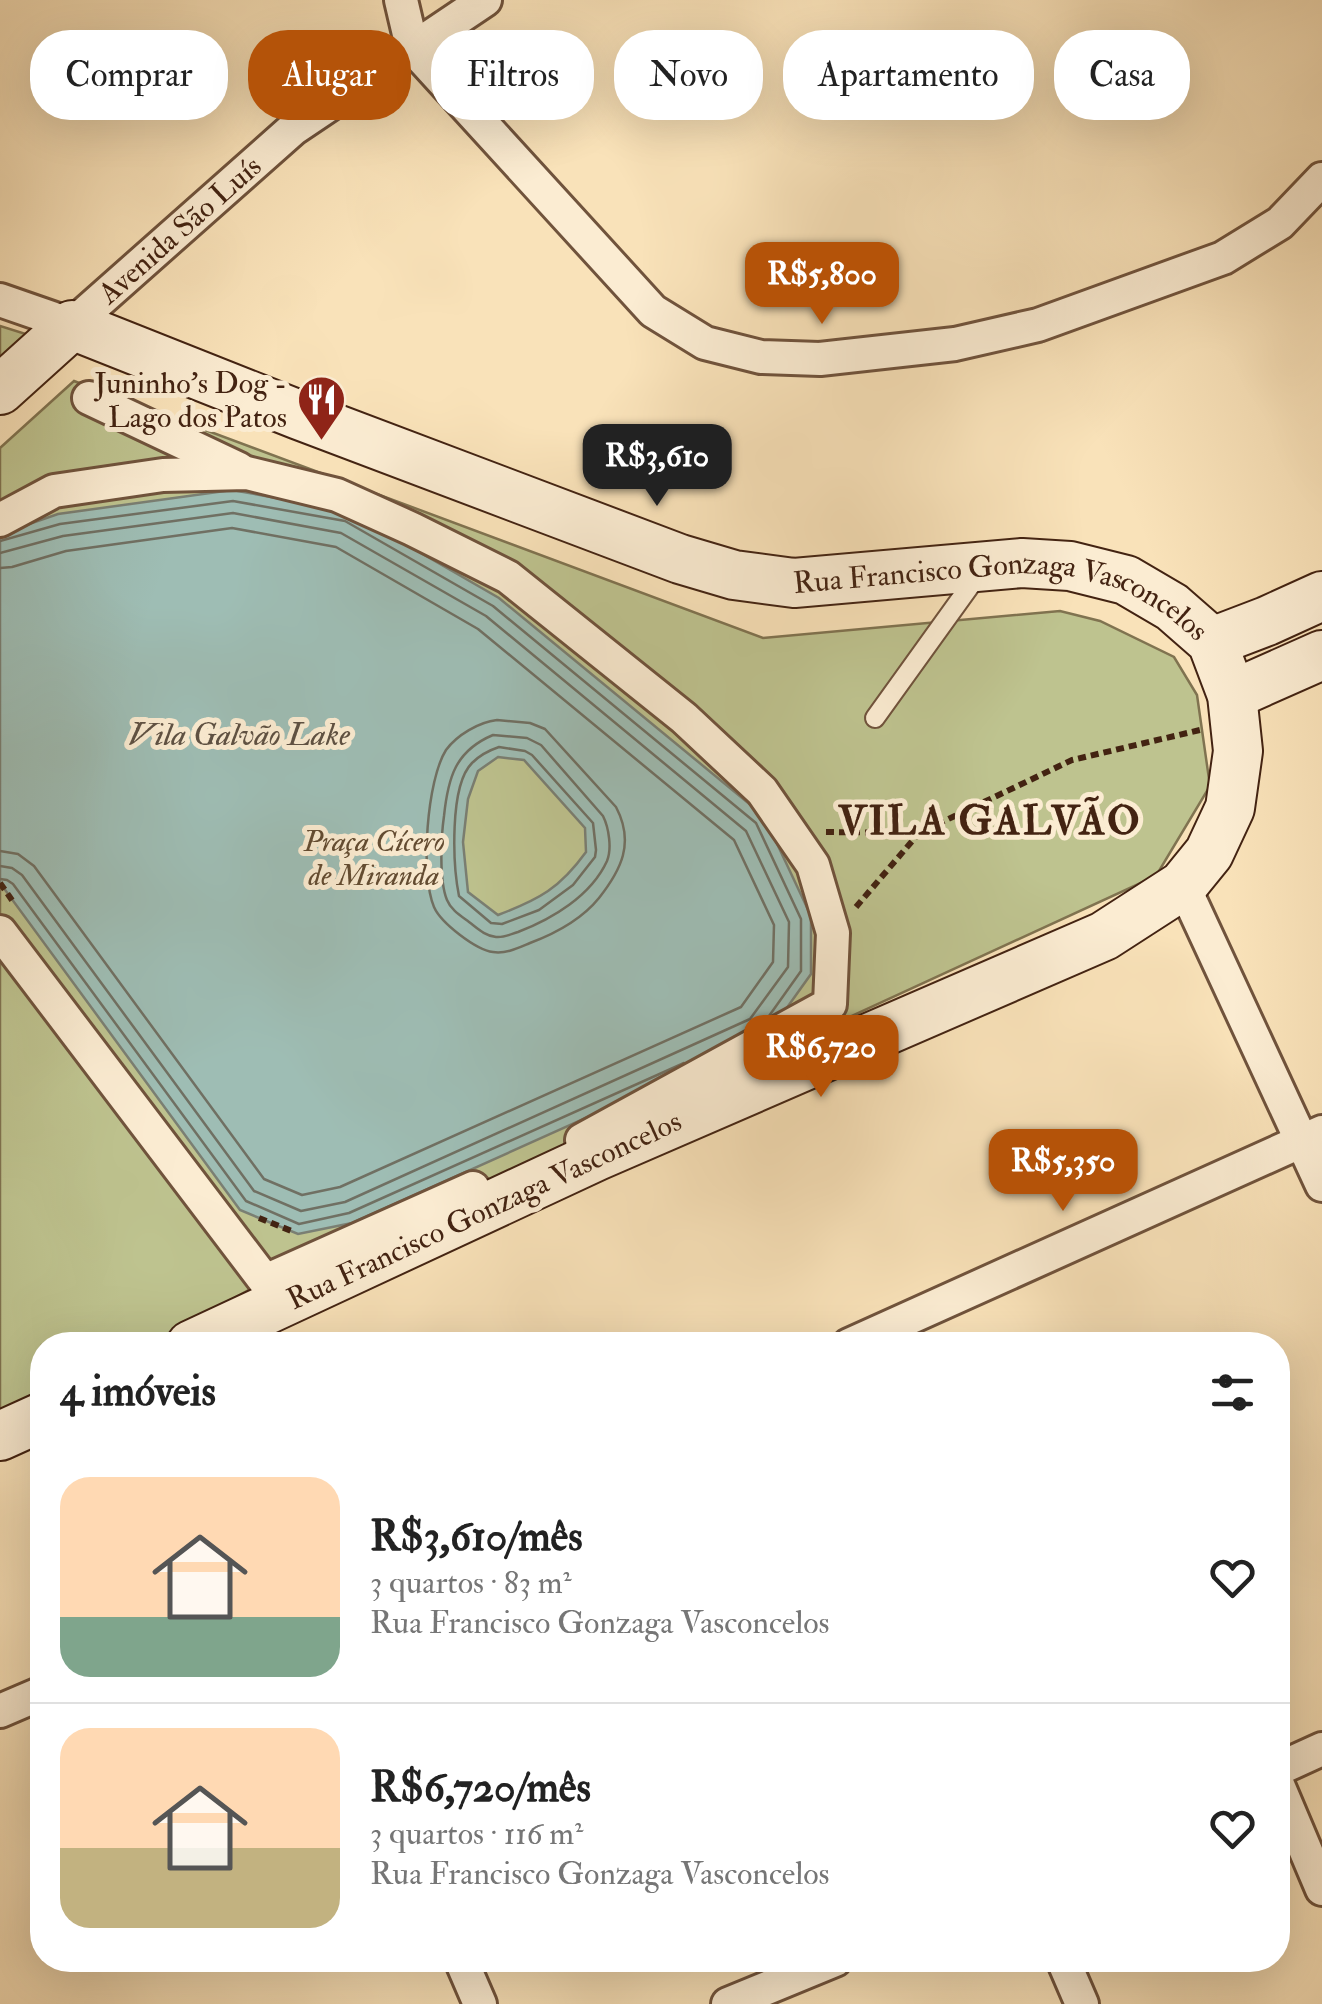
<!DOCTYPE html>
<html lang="pt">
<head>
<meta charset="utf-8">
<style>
  :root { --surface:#fff; --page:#f2f2f2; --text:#222; --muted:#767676; --line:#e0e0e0; --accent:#b45309 }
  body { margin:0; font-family:"IM FELL Double Pica",serif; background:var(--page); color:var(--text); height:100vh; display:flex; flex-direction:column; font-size:38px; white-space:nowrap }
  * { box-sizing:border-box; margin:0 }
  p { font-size:32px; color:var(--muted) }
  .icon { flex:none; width:55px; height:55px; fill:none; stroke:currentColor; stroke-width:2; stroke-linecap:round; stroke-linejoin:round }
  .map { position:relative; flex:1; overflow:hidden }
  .sheet { position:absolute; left:30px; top:1332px; width:1260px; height:640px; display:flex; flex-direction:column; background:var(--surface); border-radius:40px; box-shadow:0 10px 40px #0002 }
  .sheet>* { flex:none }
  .top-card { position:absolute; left:30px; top:30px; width:1262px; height:90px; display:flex; gap:20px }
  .price { position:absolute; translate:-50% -85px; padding:0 22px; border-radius:20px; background:var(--accent); color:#fff; font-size:32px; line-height:65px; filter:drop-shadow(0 2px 5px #0008) }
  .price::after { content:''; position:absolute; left:50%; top:60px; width:30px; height:22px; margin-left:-15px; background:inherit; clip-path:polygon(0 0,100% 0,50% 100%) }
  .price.current { background:#222; color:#fff }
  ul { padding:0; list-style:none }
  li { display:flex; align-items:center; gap:30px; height:250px; padding:0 30px }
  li+li { border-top:2px solid var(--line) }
  li span { display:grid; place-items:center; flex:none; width:280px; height:200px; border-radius:30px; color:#555 }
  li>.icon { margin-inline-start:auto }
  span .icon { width:120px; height:120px; fill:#fffc; stroke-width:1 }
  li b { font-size:42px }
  h2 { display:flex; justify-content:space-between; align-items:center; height:120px; padding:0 30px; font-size:42px }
  .pill { padding:0 35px; border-radius:40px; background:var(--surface); box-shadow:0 10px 40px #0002; font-size:35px; line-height:90px }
  .pill.current { background:var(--accent); color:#fff }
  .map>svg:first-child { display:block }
  .green { fill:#bec38f; stroke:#807350; stroke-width:2.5 }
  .water { fill:#9ebdb4; stroke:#7a7f73; stroke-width:2.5; fill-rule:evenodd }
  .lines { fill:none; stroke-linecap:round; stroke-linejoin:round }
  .shore { stroke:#707063; stroke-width:2.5 }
  .lane-casing { stroke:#70533c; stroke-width:22 }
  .street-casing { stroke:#70533c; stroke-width:38 }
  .secondary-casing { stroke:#432312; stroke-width:52 }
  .path { stroke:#432312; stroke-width:6; stroke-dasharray:8 5; stroke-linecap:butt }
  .lane { stroke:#fbecd2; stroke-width:18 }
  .street { stroke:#fbecd2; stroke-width:32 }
  .secondary { stroke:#fbecd2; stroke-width:48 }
  .labels { text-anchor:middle; stroke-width:10; stroke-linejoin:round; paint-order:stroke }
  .street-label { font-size:30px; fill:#432312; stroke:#fbecd2 }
  .poi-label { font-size:30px; fill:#432312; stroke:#fbecd2; text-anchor:end }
  .park-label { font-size:30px; font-style:italic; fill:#624b31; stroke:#fbecd2 }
  .water-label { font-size:32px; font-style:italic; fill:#5e5143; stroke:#fbecd2 }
  .district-label { font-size:40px; font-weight:bold; letter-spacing:2.5px; fill:#432312; stroke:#fbecd2 }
</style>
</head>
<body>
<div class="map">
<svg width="1322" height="2004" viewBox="0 0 1322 2004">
  <rect width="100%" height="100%" fill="#f9e2b9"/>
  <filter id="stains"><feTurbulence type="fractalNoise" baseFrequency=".002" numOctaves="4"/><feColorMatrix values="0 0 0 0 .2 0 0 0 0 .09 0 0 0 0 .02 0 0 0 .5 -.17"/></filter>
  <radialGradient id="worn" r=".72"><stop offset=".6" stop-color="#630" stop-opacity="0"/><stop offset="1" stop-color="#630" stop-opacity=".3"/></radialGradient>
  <g class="green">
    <path d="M0,326L32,336L0,362Z"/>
    <path d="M74,381L763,638L1060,611L1100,621L1174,657L1197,695L1210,786L1156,876L593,1135L265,1281L152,1344L42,1345V1391L0,1412V448Z"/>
  </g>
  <path class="water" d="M232,490L348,511L499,598L764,816L811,916V974L766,1037L352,1223L298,1234L240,1210L0,883V534L58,514ZM498,757L524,760L585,828L586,852C560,888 540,899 498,915L468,892L463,842L468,799L478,771Z"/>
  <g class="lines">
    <g class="shore">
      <path d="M0,541L60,524L233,501L345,521L493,606L756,823L801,919V971L769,1016"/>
      <path d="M0,553L63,536L233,513L341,533L486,616L746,831L789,922L788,967L750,1019L345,1202L301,1211L254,1191L22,875L12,868L0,866"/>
      <path d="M0,568L12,567L66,551L232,528L336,547L478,629L734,840L774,925L773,962L741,1007L340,1187L302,1195L264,1179L34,866L18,854L0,851"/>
      <path d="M497,720L530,723L545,729L616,807C635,843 621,870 599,898C582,919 554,934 530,943C518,948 506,954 493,952C476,950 441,923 434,907C420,874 427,780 446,750C457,735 479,722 497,720Z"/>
      <path d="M493,735L527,738L541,745L603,816C609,828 612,849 607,861C591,896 552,919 518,932C511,934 504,938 496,937C485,936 477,928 469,922C461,916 451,910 447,900C439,881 441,837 444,816C448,778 455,751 493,735Z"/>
      <path d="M499,747L525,751L532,755L593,823L596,850L595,857L573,885L539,910L502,924L491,923L459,896C453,866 449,786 472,763C479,756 490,750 499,747Z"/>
      <path d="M0,879L7,880L13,884L246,1201L299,1224L349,1213L684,1063"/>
    </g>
    <defs>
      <path id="lane" d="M875,718L980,572"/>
      <g id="street">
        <path d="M401,0L412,47L653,311L705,343L761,357L820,359L955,344L1038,325L1223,258L1280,223L1322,179"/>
        <path id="s1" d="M0,300L72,325L293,129L485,0"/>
        <path d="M89,398L239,469"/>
        <path d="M0,520L54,491L163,475L247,473L337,495L412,529L508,577L684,718L762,791L813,865L833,933L830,1004L582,1140"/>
        <path d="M1183,885L1322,1185"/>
        <path d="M0,932L265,1281L473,1188"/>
        <path d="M849,1345L1322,1132"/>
        <path d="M0,1711L42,1693"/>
        <path d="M1278,1769L1322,1749"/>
        <path d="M1278,1785L1322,1889"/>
        <path d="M461,1960L480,2004"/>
        <path d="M1063,1960L1082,2004"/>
        <path d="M728,2004L835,1960"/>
      </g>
      <g id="secondary">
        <path id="s2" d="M0,390L72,325L299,415L680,559L734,575L794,583L1022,563L1070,566L1126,580L1172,607L1212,642L1232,695L1238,751L1230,808L1209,853L1183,885L1104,936L597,1156L191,1345"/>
        <path d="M1212,642L1267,621L1322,596"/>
        <path d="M1232,695L1322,655"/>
        <path d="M0,1436L42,1417"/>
      </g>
    </defs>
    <use href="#lane" class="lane-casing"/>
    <use href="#street" class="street-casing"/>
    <use href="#secondary" class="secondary-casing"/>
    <g class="path">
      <path d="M826,832L918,833"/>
      <path d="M0,883L14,903"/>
      <path d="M856,907L919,833L1072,760L1200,730"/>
      <path d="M259,1218L294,1232"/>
    </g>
    <use href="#lane" class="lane"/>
    <use href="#street" class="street"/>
    <use href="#secondary" class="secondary"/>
  </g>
  <defs>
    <symbol id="restaurant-pin" viewBox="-11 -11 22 30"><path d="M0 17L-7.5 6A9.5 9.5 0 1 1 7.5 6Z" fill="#8f2418" stroke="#fbecd2"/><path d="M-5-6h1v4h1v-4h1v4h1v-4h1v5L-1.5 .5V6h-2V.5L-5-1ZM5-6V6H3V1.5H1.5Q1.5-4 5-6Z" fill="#fff"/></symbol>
  </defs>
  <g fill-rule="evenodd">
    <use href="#restaurant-pin" x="294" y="372" width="55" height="75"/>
  </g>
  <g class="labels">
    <g class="street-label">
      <text dy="10" stroke="none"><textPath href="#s1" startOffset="220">Avenida São Luís</textPath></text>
      <text dy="10" stroke="none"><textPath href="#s2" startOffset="1080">Rua Francisco Gonzaga Vasconcelos</textPath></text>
      <text transform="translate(484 1210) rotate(-25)" y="10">Rua Francisco Gonzaga Vasconcelos</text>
    </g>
    <g class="poi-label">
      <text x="287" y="393">Juninho's Dog -<tspan x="287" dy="34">Lago dos Patos</tspan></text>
    </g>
    <g class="park-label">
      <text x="374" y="851">Praça Cícero<tspan x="374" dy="34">de Miranda</tspan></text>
    </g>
    <g class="water-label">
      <text x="239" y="745">Vila Galvão Lake</text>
    </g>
    <g class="district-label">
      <text x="990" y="834">VILA GALVÃO</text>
    </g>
  </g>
  <rect width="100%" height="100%" filter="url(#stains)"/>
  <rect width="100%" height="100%" fill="url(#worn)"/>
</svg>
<b class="price" style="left:822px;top:327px">R$5,800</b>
<b class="price current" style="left:657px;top:509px">R$3,610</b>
<b class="price" style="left:821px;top:1100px">R$6,720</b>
<b class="price" style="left:1063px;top:1214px">R$5,350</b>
<div class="top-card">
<a class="pill">Comprar</a>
<a class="pill current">Alugar</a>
<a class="pill">Filtros</a>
<a class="pill">Novo</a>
<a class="pill">Apartamento</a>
<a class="pill">Casa</a>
</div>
<section class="sheet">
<h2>4 imóveis<svg class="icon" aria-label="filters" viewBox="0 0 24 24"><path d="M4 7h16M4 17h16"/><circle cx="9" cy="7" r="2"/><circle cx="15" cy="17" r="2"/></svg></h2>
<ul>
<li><span style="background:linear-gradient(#ffd9b3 70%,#7fa58c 0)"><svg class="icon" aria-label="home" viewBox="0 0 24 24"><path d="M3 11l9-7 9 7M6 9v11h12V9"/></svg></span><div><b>R$3,610/mês</b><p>3 quartos · 83 m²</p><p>Rua Francisco Gonzaga Vasconcelos</p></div><svg class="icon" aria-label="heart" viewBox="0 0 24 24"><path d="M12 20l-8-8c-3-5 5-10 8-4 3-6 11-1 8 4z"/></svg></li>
<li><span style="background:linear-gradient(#ffd9b3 60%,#c2b280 0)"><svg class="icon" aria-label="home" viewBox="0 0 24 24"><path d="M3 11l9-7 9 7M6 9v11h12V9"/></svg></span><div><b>R$6,720/mês</b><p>3 quartos · 116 m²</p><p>Rua Francisco Gonzaga Vasconcelos</p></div><svg class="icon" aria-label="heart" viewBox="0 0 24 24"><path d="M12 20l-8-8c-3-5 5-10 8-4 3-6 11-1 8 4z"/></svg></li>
</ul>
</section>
</div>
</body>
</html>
